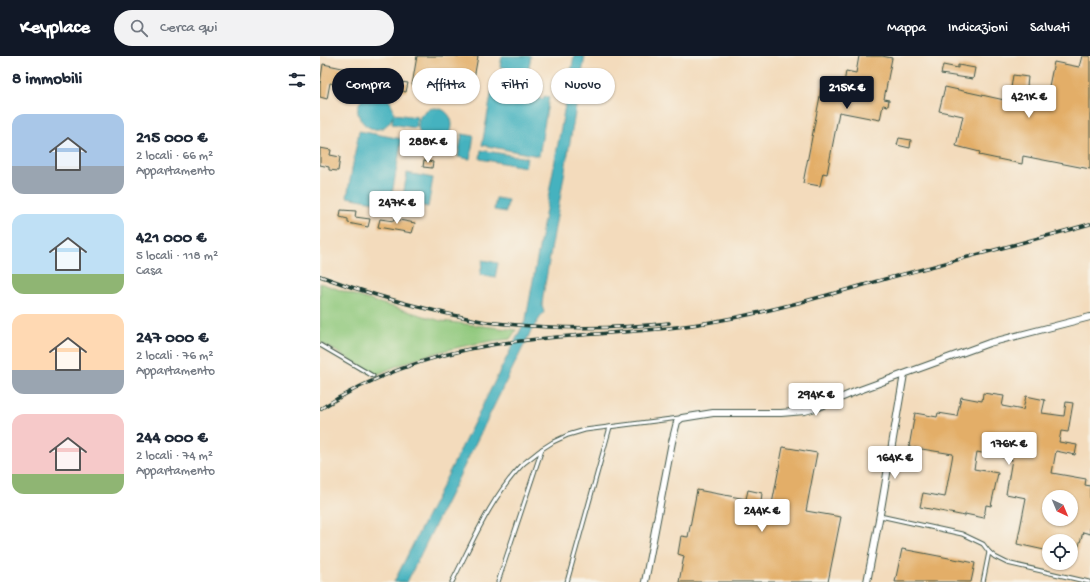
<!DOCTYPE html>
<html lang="it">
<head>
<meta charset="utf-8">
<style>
  :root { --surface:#fff; --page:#f2f2f3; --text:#1f2937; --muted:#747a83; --accent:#111827 }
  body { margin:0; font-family:"Gochi Hand",sans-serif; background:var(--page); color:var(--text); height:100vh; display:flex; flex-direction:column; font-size:15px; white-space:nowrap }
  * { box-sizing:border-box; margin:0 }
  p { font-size:13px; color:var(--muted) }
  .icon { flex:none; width:22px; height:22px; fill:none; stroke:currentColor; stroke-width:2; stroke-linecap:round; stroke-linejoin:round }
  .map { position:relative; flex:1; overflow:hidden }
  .drawer { display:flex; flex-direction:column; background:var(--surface); width:320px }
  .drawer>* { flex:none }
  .banner { position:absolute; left:12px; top:12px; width:380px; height:36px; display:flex; gap:8px }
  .needle { width:26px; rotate:136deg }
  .tools { position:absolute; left:722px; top:434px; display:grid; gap:8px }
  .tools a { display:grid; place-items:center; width:36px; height:36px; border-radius:50%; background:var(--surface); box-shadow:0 1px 3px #0004; font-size:20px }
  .price { position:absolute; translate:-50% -34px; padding:0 9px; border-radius:4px; background:#fff; color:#222; font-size:13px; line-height:26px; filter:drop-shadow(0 1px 2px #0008) }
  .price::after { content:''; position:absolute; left:50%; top:24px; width:12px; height:9px; margin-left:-6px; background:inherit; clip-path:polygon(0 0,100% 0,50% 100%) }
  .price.selected { background:var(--accent); color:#fff }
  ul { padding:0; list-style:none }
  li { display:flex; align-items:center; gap:12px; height:100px; padding:0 12px }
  li span { display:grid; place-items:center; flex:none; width:112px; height:80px; border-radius:12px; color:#555 }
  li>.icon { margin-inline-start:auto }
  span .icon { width:48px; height:48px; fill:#fffc; stroke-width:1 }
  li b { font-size:17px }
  h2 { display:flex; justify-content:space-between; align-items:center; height:48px; padding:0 12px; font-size:17px }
  .tag { padding:0 14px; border-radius:18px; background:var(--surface); box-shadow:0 1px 3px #0004; font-size:14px; line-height:36px }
  .tag.selected { background:var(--accent); color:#fff }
  header { display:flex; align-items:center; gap:24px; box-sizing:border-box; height:56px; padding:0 20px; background:var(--accent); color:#fff }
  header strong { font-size:19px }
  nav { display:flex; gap:22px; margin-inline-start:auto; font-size:14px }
  .search { width:280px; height:36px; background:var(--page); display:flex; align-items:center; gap:10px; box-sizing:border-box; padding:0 14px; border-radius:22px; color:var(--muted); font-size:15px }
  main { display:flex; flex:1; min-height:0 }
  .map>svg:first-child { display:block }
  .green { fill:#8fc87c; stroke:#578258 }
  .water { fill:#44b2bf; stroke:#32787a }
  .building { fill:#e3ae67; fill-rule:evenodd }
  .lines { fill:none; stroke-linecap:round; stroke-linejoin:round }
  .service-casing { stroke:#3f5548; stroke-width:5 }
  .minor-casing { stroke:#3f5548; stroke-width:8 }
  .service { stroke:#fff; stroke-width:3 }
  .minor { stroke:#fff; stroke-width:6 }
  .rail-casing { stroke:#1f3d34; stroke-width:3.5 }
  .rail { stroke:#f7f3e8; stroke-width:2; stroke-dasharray:6; stroke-linecap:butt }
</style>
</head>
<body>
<header>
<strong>Keyplace</strong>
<div class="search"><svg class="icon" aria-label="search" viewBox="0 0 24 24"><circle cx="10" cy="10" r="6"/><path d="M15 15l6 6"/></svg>Cerca qui</div>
<nav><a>Mappa</a><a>Indicazioni</a><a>Salvati</a></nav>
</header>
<main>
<section class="drawer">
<h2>8 immobili<svg class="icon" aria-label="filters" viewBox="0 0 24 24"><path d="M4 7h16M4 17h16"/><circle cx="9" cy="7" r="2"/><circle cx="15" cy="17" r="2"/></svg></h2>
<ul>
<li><span style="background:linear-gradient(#a9c7e8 65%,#9aa5b1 0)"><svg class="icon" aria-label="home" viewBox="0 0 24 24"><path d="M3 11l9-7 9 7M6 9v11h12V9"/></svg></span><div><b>215 000 €</b><p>2 locali · 66 m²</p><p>Appartamento</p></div></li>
<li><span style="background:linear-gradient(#bfe0f5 75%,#8fb573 0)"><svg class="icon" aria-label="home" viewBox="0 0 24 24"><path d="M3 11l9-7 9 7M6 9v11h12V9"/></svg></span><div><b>421 000 €</b><p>5 locali · 118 m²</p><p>Casa</p></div></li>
<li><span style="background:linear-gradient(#ffd9b3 70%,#9aa5b1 0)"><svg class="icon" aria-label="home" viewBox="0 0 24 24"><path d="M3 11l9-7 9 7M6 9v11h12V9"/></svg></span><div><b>247 000 €</b><p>2 locali · 76 m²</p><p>Appartamento</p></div></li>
<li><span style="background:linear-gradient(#f6c9c9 75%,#8fb573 0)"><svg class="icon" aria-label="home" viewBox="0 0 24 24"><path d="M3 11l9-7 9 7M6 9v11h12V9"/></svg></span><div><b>244 000 €</b><p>2 locali · 74 m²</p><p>Appartamento</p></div></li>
</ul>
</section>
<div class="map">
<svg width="770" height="526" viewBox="0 0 770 526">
  <rect width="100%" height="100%" fill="#f7f3e8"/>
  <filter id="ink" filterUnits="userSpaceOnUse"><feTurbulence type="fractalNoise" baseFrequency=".025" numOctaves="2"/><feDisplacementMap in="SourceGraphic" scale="8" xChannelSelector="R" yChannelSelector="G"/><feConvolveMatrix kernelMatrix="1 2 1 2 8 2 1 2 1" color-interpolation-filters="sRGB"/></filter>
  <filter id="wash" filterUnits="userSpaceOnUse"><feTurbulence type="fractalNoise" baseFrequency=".012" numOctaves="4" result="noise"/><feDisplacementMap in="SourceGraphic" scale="16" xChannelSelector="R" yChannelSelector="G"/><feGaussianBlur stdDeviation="0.9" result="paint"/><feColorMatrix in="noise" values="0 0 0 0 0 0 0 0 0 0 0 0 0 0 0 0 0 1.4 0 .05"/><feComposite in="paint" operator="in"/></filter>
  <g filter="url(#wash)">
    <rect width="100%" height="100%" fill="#f3dbbc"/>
    <path class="green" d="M0,227L46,243L121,265L196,274L190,283C184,284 178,284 172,285C132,291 92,302 56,319L0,286Z"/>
    <g class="water">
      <path d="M182,0H211L208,16L180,11Z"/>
      <path d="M254,0H265L223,240L222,250L224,256L211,275L87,526H74L206,263Z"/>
      <path d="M172,34L223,43L224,40L229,41L219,100L162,89Z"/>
      <path d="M51,38C64,36 73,45 74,58L97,61L95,72L72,68L73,60C57,95 17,51 51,38Z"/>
      <circle cx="115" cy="69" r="17"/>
      <path d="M39,75L82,83L70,149L27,141Z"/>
      <path d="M142,78L154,80L150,103L138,101Z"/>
      <path d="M161,94L207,102L205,111L160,103Z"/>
      <path d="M87,117L113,122L108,151L82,146Z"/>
      <path d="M176,142L188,144L186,156L174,154Z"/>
      <path d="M163,204L178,207L175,222L160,219Z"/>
    </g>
    <g id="blocks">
      <g class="building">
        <path d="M97,0H158L151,39L92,29Z"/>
        <path d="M539,0H562L572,2L564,43L569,44L568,50L563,49L560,64L519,56L507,118L503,117L500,130L483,127L502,30L523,34L526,15L536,17Z"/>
        <path d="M762,0H770V113L703,100L702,108L659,99L660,96L636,90L643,60L619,55L625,31L689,45L693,19L708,21L707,30L728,35L734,6L759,11Z"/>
        <path d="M3,8L32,14L29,31L10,27L7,43L0,41V28Z"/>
        <path d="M623,9L638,12V9L655,12L653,23L621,18Z"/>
        <path d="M81,26L88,27L86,36L73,33L74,27H80Z"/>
        <path d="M205,27L210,28L208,37L202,36Z"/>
        <path d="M579,82L591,84L590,92L577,89Z"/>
        <path d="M91,85L101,87L100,93L90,91Z"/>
        <path d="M0,92L11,94L10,99L20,101L18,115L9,114V111L0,109Z"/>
        <path d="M104,104L113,106L112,112L103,111Z"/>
        <path d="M21,154L36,155L35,161L50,163L48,171L28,167V163L20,161Z"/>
        <path d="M60,163L74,165V163L95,167L92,177L58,171Z"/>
        <path d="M663,337L684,340L682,350L703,354L706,340L725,344L722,357L744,360L746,346L753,347L748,376L741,375L739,386L757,389L755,399L736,395L732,417L766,423L765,429L770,430V478L763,476L756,500L751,499V485H729V495L697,488L706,442L686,438L692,403L657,396L654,413L678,417L671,450L666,449L664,462L645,458V460L600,451L603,437L625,441L633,398L589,391L595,357L617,361L618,357L637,360L641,341L662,345ZM729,441H751V463H729Z"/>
        <path d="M463,391L497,397L486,455L521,461L508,526H359L364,500L358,498L361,480L368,481L377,434L426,443L428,434L442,437L441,446L452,448Z"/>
        <path d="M582,493L655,507L651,526H575Z"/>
      </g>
    </g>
  </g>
  <g filter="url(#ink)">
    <use href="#blocks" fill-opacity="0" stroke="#3f5548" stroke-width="1"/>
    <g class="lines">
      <defs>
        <g id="service">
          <path d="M0,289L53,320"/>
          <path d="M560,460L642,478L663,488L669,496L675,501L687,507L769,526"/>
          <path d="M132,526C153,485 171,441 203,408C209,403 216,398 222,393"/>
          <path d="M178,526L222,393L233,386L248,379L265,374L359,362"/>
          <path d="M247,526L290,371"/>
          <path d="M663,526L669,496"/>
        </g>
        <g id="minor">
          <path d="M325,526L352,386L357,366L362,362L393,357H461L485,355L499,351L537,335L669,287L770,261"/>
          <path d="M547,526L561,453L584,318"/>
        </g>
      </defs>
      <use href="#service" class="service-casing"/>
      <use href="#minor" class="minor-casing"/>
      <use href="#service" class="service"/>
      <use href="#minor" class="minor"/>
      <defs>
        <g id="rail">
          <path d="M0,220C38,234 76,246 116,255C133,259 150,263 167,266C227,273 289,274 349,267"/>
          <path d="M0,353C52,320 111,299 171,289C248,276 326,279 402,264C457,254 511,238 565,223C633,205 702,187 770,168"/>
        </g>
      </defs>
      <use href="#rail" class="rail-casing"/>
      <use href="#rail" class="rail"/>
    </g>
  </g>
</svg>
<div class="tools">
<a><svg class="needle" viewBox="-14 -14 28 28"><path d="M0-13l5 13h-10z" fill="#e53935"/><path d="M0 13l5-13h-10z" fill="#747a83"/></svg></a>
<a><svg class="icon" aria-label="locate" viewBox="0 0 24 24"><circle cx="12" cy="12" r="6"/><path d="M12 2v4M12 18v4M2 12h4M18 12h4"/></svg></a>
</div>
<b class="price selected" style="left:527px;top:54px">215K €</b>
<b class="price" style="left:709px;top:63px">421K €</b>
<b class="price" style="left:108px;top:108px">288K €</b>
<b class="price" style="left:77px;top:169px">247K €</b>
<b class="price" style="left:496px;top:361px">294K €</b>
<b class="price" style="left:689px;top:410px">176K €</b>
<b class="price" style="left:575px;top:424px">164K €</b>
<b class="price" style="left:442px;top:477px">244K €</b>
<div class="banner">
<a class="tag selected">Compra</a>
<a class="tag">Affitta</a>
<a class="tag">Filtri</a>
<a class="tag">Nuovo</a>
</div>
</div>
</main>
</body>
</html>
